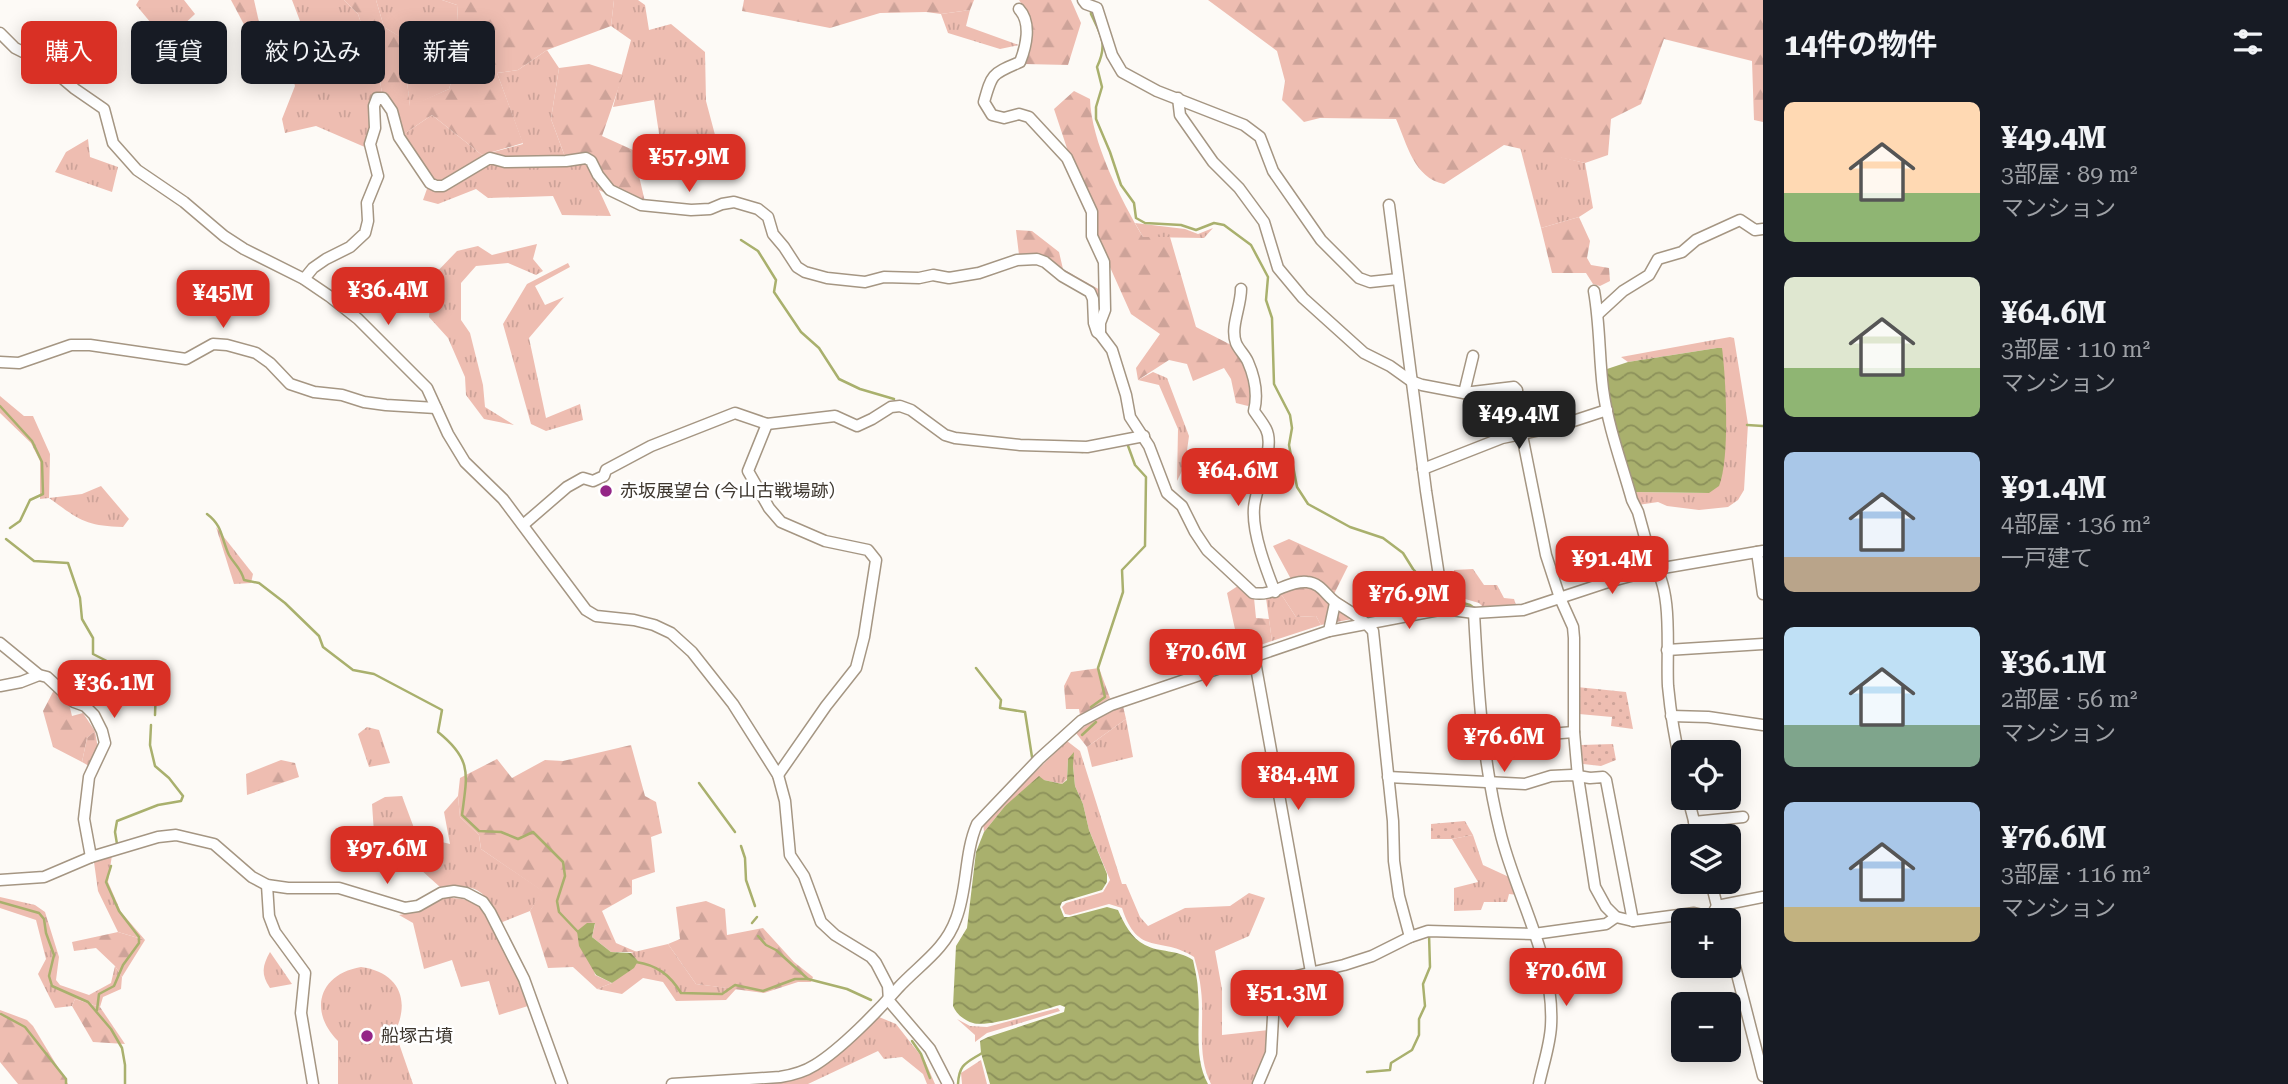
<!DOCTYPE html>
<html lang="ja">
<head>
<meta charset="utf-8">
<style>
  :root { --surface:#171b24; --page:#242831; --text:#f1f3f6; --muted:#9ea1a6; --accent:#d93025 }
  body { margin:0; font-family:"Roboto Serif","Noto Sans JP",serif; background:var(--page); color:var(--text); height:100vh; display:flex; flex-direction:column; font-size:26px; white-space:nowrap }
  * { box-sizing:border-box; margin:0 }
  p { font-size:23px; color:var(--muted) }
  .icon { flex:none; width:38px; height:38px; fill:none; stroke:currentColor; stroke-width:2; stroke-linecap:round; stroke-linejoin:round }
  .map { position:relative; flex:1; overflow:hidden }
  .side { display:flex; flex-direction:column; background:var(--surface); width:525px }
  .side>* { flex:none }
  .hud { position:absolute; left:21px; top:21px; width:665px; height:63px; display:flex; gap:14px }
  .controls { position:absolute; left:1671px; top:740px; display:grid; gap:14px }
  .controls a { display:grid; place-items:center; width:70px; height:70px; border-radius:10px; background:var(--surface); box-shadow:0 4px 18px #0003; font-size:35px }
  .price { position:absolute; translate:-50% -60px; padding:0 16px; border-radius:14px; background:var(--accent); color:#fff; font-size:23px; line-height:46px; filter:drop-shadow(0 2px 4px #0008) }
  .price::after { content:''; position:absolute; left:50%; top:42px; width:21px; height:16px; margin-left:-10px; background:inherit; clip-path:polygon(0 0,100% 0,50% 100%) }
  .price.selected { background:#222; color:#fff }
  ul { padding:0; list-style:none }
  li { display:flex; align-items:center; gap:21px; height:175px; padding:0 21px }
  li span { display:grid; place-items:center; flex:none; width:196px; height:140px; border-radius:10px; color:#555 }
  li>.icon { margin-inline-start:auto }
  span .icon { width:84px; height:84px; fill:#fffc; stroke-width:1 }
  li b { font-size:30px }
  h2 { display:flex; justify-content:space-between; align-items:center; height:84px; padding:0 21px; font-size:30px }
  .pill { padding:0 24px; border-radius:10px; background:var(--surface); box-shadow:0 4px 18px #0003; font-size:24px; line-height:63px }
  .pill.selected { background:var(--accent); color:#fff }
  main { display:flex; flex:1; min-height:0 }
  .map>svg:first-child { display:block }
  .grass { fill:url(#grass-tufts) }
  .forest { fill:url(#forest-firs) }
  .cemetery { fill:url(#cemetery-stones) }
  .garden { fill:url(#garden-dots) }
  .water { fill:url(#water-waves) }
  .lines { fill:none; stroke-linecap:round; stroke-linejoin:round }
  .stream { stroke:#a9b06d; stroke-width:2.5 }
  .minor-casing { stroke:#a59683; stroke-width:13 }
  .minor { stroke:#fff; stroke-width:10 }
  .poi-dot { fill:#942687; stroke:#fff; stroke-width:2.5 }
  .labels { text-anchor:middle; stroke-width:5; stroke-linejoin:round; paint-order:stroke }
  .poi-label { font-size:18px; fill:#3e372f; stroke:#fff; text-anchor:start }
</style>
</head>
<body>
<main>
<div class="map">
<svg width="1763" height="1084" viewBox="0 0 1763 1084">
  <defs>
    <pattern id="grass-tufts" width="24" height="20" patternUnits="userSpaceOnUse" patternTransform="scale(1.75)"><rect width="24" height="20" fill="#eebdb1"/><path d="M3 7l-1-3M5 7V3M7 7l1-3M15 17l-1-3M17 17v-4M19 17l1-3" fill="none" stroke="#cda399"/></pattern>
    <pattern id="forest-firs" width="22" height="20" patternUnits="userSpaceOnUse" patternTransform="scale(1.75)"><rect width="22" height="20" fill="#eebdb1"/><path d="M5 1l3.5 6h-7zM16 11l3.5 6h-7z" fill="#cda399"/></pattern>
    <pattern id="cemetery-stones" width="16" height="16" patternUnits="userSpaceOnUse" patternTransform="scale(1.75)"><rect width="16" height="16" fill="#eebdb1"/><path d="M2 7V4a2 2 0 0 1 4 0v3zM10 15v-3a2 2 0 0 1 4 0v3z" fill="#cda399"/></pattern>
    <pattern id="garden-dots" width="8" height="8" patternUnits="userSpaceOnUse" patternTransform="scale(1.75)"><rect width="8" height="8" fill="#eebdb1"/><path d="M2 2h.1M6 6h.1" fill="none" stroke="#cda399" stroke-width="1.8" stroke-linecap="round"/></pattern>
    <pattern id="water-waves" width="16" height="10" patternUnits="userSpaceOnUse" patternTransform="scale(1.75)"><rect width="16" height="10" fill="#a9b06d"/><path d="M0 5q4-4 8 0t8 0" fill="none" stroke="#8b905a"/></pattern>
  </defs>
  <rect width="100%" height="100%" fill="#fdfaf6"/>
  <g class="grass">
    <path d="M139,0H184L195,14L161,46L151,23L136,5Z"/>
    <path d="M292,0H344L358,14L380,80L382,94L367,148L316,126L285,133L282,119L295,86L292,75L325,62L311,26L300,21Z"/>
    <path d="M376,0H442L457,5L460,53L449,89L410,107L406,73L413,45L384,27Z"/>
    <path d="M614,0H638L645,5L649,30L671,24L705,52L706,101L723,165L681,167L662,154L654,100L613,107L631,40L611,26Z"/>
    <path d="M970,10L966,26L1019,45L1000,49L948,33L941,14Z"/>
    <path d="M547,50L559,68L551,119L564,154L591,157L599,190L611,216L562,215L553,196L488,198L476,189L438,204L423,200L428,186L401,136L432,115L482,155L523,144L497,73L518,70Z"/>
    <path d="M88,139L90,157L118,167L112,192L55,172L66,152Z"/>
    <path d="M1520,147L1585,163L1593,208L1579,217L1541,228Z"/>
    <path d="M1135,223L1185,229L1198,234L1213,228L1204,238L1143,237Z"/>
    <path d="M537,244L533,259L543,271L536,275L508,263L476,266L461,283V320L470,333L483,385L485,407L514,425L484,419L466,395L465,377L448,338L429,317L432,277L457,251L478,246L492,255Z"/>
    <path d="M568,263L570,267L535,286L545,305L564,297L529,338L546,418L580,404L583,420L546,431L531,424L503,324L527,284Z"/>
    <path d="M1730,337L1734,338L1748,424L1744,490L1738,500L1728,507L1699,510L1667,506L1658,502L1638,505L1633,492L1709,493L1722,349L1717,348L1628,362L1621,357Z"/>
    <path d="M1153,372L1167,378L1189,436L1185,465L1177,481L1178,429L1159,385L1138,380Z"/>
    <path d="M0,396L24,416H33L50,454L49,498L82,494L101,486L129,519L123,527C85,526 78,519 49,498L40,499V461L31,443L0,413Z"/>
    <path d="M216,527L253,574L251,583L234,584Z"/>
    <path d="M1473,569L1484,585H1497L1504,598L1514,599L1516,605L1483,607L1479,603L1448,594L1446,586H1454V570Z"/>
    <path d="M1281,594L1296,617L1316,616L1321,625L1272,641L1266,598Z"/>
    <path d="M1126,719L1133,757L1092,767L1087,747Z"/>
    <path d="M367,727L379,730L390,763L369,767L358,734Z"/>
    <path d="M1067,741L1080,751L1122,884H1126L1140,917L1148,926L1185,908L1230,906L1249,893L1265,898L1249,936L1215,951L1222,989V1035L1269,1030L1268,1054L1255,1084H1211C1196,1055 1205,1021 1201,990C1200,979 1197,968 1194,957C1161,935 1138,958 1122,908L1109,904L1070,915L1065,914L1062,907L1066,903L1103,892L1110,880L1089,830L1083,804L1075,786L1073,766L1068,759L1067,779L1062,784L1044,780L1005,806L984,832L983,823Z"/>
    <path d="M402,796L417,836L450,844L444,812L458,796L460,817L479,835L481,849L543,891L530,911L500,923C484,889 479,884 440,887L410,860L387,867L374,833L372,804L385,797Z"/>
    <path d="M1473,835L1483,865L1509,877L1518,895L1509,894L1507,902H1484L1481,910L1454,911V888L1478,882L1452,839Z"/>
    <path d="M112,855L108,882L121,912L145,940L118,932L98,891L94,862Z"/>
    <path d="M0,897L35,905L45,912L59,957L56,980L60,985L89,995L111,983L115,966L122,977L121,989L103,997L100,1007L75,999L72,1006L55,1008L38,974L46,959L36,920L0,908Z"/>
    <path d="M444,898C454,898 467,898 476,904C497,918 517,980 528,1006L499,1015L489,981L461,987L452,960L424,969L413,923L399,915L419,911Z"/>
    <path d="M668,944L696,984L736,989L726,1000L676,1001L663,982L643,978L622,994L597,989L612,983L638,961L630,953Z"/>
    <path d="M270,952L292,984L270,988C261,975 262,966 270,952Z"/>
    <path d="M361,967C398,972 411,999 395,1032L413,1084H338V1041C308,1011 319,974 361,967Z"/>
    <path d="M1058,1008L1060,1011L987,1033L975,1042V1035L957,1019L970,1026L987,1027Z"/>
    <path d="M879,1017L896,1024L925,1061L935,1084H927L923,1074L902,1057L884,1059L878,1051L808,1084H728L786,1080L811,1074Z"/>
    <path d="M981,1060L987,1084H962L961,1073Z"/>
  </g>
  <g class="forest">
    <path d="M231,0H254L261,31L249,34Z"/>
    <path d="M344,0H376L384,27L414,45L406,73L410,106L449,89L460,53L457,5L442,0H614L611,26L547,50L518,70L497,73L523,143L482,155L432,115L401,136L382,94L380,80L358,14Z"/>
    <path d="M744,0H974L970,10L941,14L926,12L880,13L830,28L742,11Z"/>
    <path d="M1019,0H1071L1081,23L1068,65L1024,64L1026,11Z"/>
    <path d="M1208,0H1763V122L1754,120L1752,61L1664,39L1641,104L1611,119L1608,155L1585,163L1504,145L1444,184C1414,178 1407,144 1396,119L1320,118L1304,122L1282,100L1285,81L1277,51Z"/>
    <path d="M589,64L623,75L602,136L633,150L645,202L630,205L599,190L591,157L564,154L551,119L559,68Z"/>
    <path d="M1074,91L1090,99C1091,141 1121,200 1143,237H1170L1196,327L1237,348L1246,363L1255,399L1248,406L1236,403L1231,379L1224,368L1193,381L1187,364L1169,360L1138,380L1136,368L1160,334L1131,314L1096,236L1054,109Z"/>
    <path d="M1579,217L1590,241L1587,258L1591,265L1609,268L1610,281L1600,286L1593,284L1586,273H1552L1541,228Z"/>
    <path d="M1016,230L1032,231L1059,252L1063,269L1102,291L1103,309L1097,321L1090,297L1039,263L1019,255Z"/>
    <path d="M1289,539L1348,566L1334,594L1368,616L1321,625L1316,616L1296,617L1281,594L1292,581L1273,546Z"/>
    <path d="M1241,584L1254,598L1256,618L1269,619L1272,641L1240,652L1227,593Z"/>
    <path d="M1099,668L1110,698L1080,715L1079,709H1066L1064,686L1071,672Z"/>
    <path d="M55,688L68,700L72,716L83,713L95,731L87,738L82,762L53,747L43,711Z"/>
    <path d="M1123,706L1126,719L1087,747L1076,733L1096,718Z"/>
    <path d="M631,745L645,796L656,802L662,833L651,837L655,872L632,880V894L602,911L616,943L637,952H611L592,937L595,924L587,923L595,975L612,983L597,989L573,967L548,968L530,911L542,891L481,849L479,835L460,817L458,796L460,778L497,759L512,778L545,760L563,761Z"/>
    <path d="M281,760L295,763L299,777L247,795L246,774Z"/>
    <path d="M706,901L725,909L727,935L763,928L794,962L813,977L811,982H798L764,993L696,984L668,944L680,939L676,907Z"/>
    <path d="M118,932L145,940L122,977L115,966L96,948L74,951L72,942Z"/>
    <path d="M75,999L100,1007L125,1044L93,1042L72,1006Z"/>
    <path d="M0,1010L27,1020L33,1026L68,1084H18L0,1062Z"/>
  </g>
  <path class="cemetery" d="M95,731L98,749L89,766L82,762L87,738Z"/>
  <g class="garden">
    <path d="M1577,687L1626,692L1633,729L1611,726L1612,717L1579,714Z"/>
    <path d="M1613,744L1616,760L1601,766L1583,764L1581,745Z"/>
    <path d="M1465,821L1473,835L1452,839H1431V824Z"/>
  </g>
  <g class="water">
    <path d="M1717,348H1722C1726,379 1730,459 1719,486L1709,493L1633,492L1609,397L1607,369L1628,362Z"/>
    <path d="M1074,752L1073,766L1075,786L1083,804L1089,830L1107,874V882L1102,890L1062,902L1060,907L1064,917H1069L1107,907L1118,910C1124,923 1131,938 1145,945C1160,953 1177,949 1193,960C1195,970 1198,981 1198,992C1201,1022 1193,1057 1208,1084H990L981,1053L980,1041L988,1037L1064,1012L1065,1007L1060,1005C1041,1010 989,1028 973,1023C965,1021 956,1014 953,1006L956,946L967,928L976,852L984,832L1005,806L1039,776L1044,780L1062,784L1067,780L1068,759Z"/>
    <path d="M587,923H595L592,937L611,952L631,953L638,961L634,968L612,983L596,975L579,946L577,931Z"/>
  </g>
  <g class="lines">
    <g class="stream">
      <path d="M1091,10V14C1101,35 1108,44 1097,67L1102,87L1096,107V119L1110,152L1121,185L1134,203L1136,218L1145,223L1181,225L1196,230L1214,223L1224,225L1251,245L1268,277L1266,300L1272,318L1274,384L1290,415L1292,428L1289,445L1297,487L1308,504L1350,527L1383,538L1403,553L1413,569L1438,596"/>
      <path d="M741,240L758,251L776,280L774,292L801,332L819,348L839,379L860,389L894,399"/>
      <path d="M0,406L32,441L42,462L43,494L30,500L20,521L10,528"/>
      <path d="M1747,425L1763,426"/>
      <path d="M1070,451L1083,452"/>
      <path d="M207,514C223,526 221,538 229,555C234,564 241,568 244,580L259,583L285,603L319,636L323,647L353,670L374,674L442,710L438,732C473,760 467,775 462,815L479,831L501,832L518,839L533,832L563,862L565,876L557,901L559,912L579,933"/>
      <path d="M6,539L34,561L68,563L80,598L82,619L93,638V654L156,686L155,715"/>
      <path d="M1445,598L1470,605L1477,610"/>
      <path d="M976,668L1001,700L1000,708L1025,712L1032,757"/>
      <path d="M1091,707L1105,697L1098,668L1123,592L1122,570L1145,546L1146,477L1135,465L1127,443"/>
      <path d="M1082,735L1096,722"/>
      <path d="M699,783L735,832"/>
      <path d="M117,844L115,832L117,821L158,805L181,801L183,796L169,778L155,766L150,745L151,725"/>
      <path d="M741,846L745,858L746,880L755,906"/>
      <path d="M0,902L39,913L44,919L46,933L54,955L49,976L52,986L88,1002L111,1029L122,1048L125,1065V1084"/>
      <path d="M752,923L757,917"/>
      <path d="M758,936L766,945L776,950L808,979"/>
      <path d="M636,962C657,965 670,975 681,993L722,994L735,985L763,991L795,979H808L847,989L871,1000"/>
      <path d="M97,1010L99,994L114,986L123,965L139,943V937L119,911L106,882L111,866"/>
      <path d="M1,1014L25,1027L66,1079V1084"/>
      <path d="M912,1041L921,1054L930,1078"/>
      <path d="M1367,1072L1390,1070L1391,1063L1412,1050L1419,1035V1019L1425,1006L1423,984L1430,967L1429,934"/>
      <path d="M958,1084C959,1064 966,1063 982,1053"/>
    </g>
    <defs>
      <g id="minor">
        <path d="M1083,0L1086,4L1097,8L1112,55L1122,72L1157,91L1244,125L1260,137L1273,171L1321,240L1359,278L1370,282L1398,279"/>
        <path d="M1019,9C1032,23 1026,47 1020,62C992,74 992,73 984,102L992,115L1004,118L1019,114L1029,117L1067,158L1092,212V236L1104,262L1105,310L1100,323V334"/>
        <path d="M0,33L15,48L43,62L75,89L104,109L113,143L137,170L184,202L224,236L244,249L304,279L329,296L358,319L427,388L448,434L465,462L503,499L586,610L596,616L634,620L654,625L671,633L692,652L733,704L778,775L785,801L790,855L804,876L821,922L835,935L871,957L876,963L888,986L889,1001L930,1049L948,1084"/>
        <path d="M1178,98L1180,115L1213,162L1239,188L1264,222L1278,268L1303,298L1364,353L1390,366L1411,381L1422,385L1464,393L1514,387L1517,390L1519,420L1546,555L1560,598L1573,627L1574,638V732L1578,777L1595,887L1606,907L1616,917L1633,921L1694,913L1711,917L1716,920"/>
        <path d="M1389,205L1426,491L1444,609"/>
        <path d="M304,279L313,268L326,259L350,247L365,233L368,221L367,203L378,176L370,144L375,128L374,106L377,98H383L392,111L399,137L430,183L436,186H443L490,158L505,162L566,161L586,158L591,161L598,175L610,190L641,205L691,210L710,209L722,204L734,202L758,209L768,217L773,234L784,247L797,267L805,272L827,278L865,282L884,277L919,278L933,275L949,278L979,273L1017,260L1037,259L1045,262L1062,276L1090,292L1093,299L1094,323L1097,332L1100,334L1112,350L1126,395L1130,417L1149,446L1167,493L1182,506L1195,532L1207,550L1253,593C1273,597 1288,580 1307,582C1322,583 1327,598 1338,604C1352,613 1362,618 1373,631L1393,821L1394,861L1399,896L1410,937"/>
        <path d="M1241,289C1241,307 1230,327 1236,343C1239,350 1245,355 1248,362C1255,378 1258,395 1254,411C1258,417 1263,423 1266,429C1276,448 1255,488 1254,508C1252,533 1266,569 1275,592"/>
        <path d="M1594,291C1600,324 1599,357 1603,389C1608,427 1622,464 1632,500L1638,512L1652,563C1674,588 1666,653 1668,686C1671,717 1676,747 1684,777"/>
        <path d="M1598,314L1623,291L1649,275L1658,259L1682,252L1696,240L1740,220L1755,230L1763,229"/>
        <path d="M0,362L19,363L71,345H90L186,359L213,344L227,345L256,353L270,363L290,384L314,392L342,395L364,402L386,405L436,408"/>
        <path d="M1464,393L1473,356"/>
        <path d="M767,424L748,471L769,508L781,522L825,541L868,550L876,560L864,637L856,668L826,706L778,775"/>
        <path d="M1423,469L1502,438L1555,427L1607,410"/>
        <path d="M523,525L567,487L583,478L593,481L604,476L606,470L651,446L735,413L767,424L835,416L857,426L872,419L891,407L900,406L911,410L945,435L955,438L1020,445L1087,447L1144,436"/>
        <path d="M1757,552L1763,594"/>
        <path d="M1474,613C1478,686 1482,759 1500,831C1515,895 1555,958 1551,1026C1550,1045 1543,1065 1539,1084"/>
        <path d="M1329,631L1335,603"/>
        <path d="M0,643L39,675L47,677L74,702L85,706L94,715L102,731L105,743L89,777L84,819L91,857"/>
        <path d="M1667,650L1763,644"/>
        <path d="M1254,656L1311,972"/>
        <path d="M0,686L21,682L39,675"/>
        <path d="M1671,716L1708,717L1763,725"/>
        <path d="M1524,736L1574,732"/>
        <path d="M1388,777L1525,784L1551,776L1572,775L1590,778L1603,777L1606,780L1633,921"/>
        <path d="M1688,798L1698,836"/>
        <path d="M1694,822L1743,817"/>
        <path d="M0,880L44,877L91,857L158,837L176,835L214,844L252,877L267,885L288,888H339L405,908L418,906L441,893L454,891L466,893L483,902L490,912L524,979L562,1084"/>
        <path d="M1711,882L1717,906"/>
        <path d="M267,885L269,916L275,932L305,973L301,1013L313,1084"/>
        <path d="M1711,917L1717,906L1763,897"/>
        <path d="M1729,943L1763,1076"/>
        <path d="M672,1084L780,1077C793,1075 804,1072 815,1065C841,1049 878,1011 898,988C919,965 945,950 956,919C968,888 964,854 977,824L1039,759L1081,721L1111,705L1329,631L1444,609L1474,613L1523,610L1608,582L1657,569L1763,551"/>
        <path d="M1258,1084L1271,1053L1275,981L1344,965L1372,956L1410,937L1428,931L1534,934L1606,924L1616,917"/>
      </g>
    </defs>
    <use href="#minor" class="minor-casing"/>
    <use href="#minor" class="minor"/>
  </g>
  <g class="poi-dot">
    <circle cx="606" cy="491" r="7"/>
    <circle cx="367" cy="1036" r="7"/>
  </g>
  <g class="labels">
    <g class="poi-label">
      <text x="620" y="497">赤坂展望台 (今山古戦場跡）</text>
      <text x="381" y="1042">船塚古墳</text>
    </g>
  </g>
</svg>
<div class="controls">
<a><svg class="icon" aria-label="locate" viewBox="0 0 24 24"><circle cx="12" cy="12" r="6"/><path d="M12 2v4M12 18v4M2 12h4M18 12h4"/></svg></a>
<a><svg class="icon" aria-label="layers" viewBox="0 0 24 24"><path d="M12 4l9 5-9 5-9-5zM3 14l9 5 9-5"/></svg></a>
<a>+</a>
<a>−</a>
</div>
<b class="price" style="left:689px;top:194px">¥57.9M</b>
<b class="price" style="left:388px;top:327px">¥36.4M</b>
<b class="price" style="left:223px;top:330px">¥45M</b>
<b class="price selected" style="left:1519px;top:451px">¥49.4M</b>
<b class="price" style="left:1238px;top:508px">¥64.6M</b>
<b class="price" style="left:1612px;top:596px">¥91.4M</b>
<b class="price" style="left:1409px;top:631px">¥76.9M</b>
<b class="price" style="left:1206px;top:689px">¥70.6M</b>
<b class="price" style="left:114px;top:720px">¥36.1M</b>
<b class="price" style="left:1504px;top:774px">¥76.6M</b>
<b class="price" style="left:1298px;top:812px">¥84.4M</b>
<b class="price" style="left:387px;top:886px">¥97.6M</b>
<b class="price" style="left:1566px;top:1008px">¥70.6M</b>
<b class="price" style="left:1287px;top:1030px">¥51.3M</b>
<div class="hud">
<a class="pill selected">購入</a>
<a class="pill">賃貸</a>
<a class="pill">絞り込み</a>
<a class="pill">新着</a>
</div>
</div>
<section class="side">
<h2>14件の物件<svg class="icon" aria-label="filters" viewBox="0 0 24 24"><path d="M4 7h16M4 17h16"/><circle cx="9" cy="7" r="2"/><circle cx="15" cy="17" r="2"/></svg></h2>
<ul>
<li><span style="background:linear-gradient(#ffd9b3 65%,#8fb573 0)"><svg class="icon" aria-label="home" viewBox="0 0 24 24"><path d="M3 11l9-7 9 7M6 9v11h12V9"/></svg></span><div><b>¥49.4M</b><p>3部屋 · 89 m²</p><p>マンション</p></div></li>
<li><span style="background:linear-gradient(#dfe7d0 65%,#8fb573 0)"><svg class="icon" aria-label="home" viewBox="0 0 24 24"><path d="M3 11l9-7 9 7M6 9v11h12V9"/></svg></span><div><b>¥64.6M</b><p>3部屋 · 110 m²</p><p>マンション</p></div></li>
<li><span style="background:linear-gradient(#a9c7e8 75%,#b9a48a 0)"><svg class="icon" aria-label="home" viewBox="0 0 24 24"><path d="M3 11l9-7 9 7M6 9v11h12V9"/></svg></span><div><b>¥91.4M</b><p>4部屋 · 136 m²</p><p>一戸建て</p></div></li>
<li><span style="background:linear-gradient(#bfe0f5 70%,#7fa58c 0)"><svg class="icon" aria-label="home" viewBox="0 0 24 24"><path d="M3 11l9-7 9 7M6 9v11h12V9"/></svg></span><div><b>¥36.1M</b><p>2部屋 · 56 m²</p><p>マンション</p></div></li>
<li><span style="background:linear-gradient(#a9c7e8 75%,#c2b280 0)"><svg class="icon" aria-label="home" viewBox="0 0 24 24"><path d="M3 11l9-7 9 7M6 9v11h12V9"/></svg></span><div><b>¥76.6M</b><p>3部屋 · 116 m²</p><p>マンション</p></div></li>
</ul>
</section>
</main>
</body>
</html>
